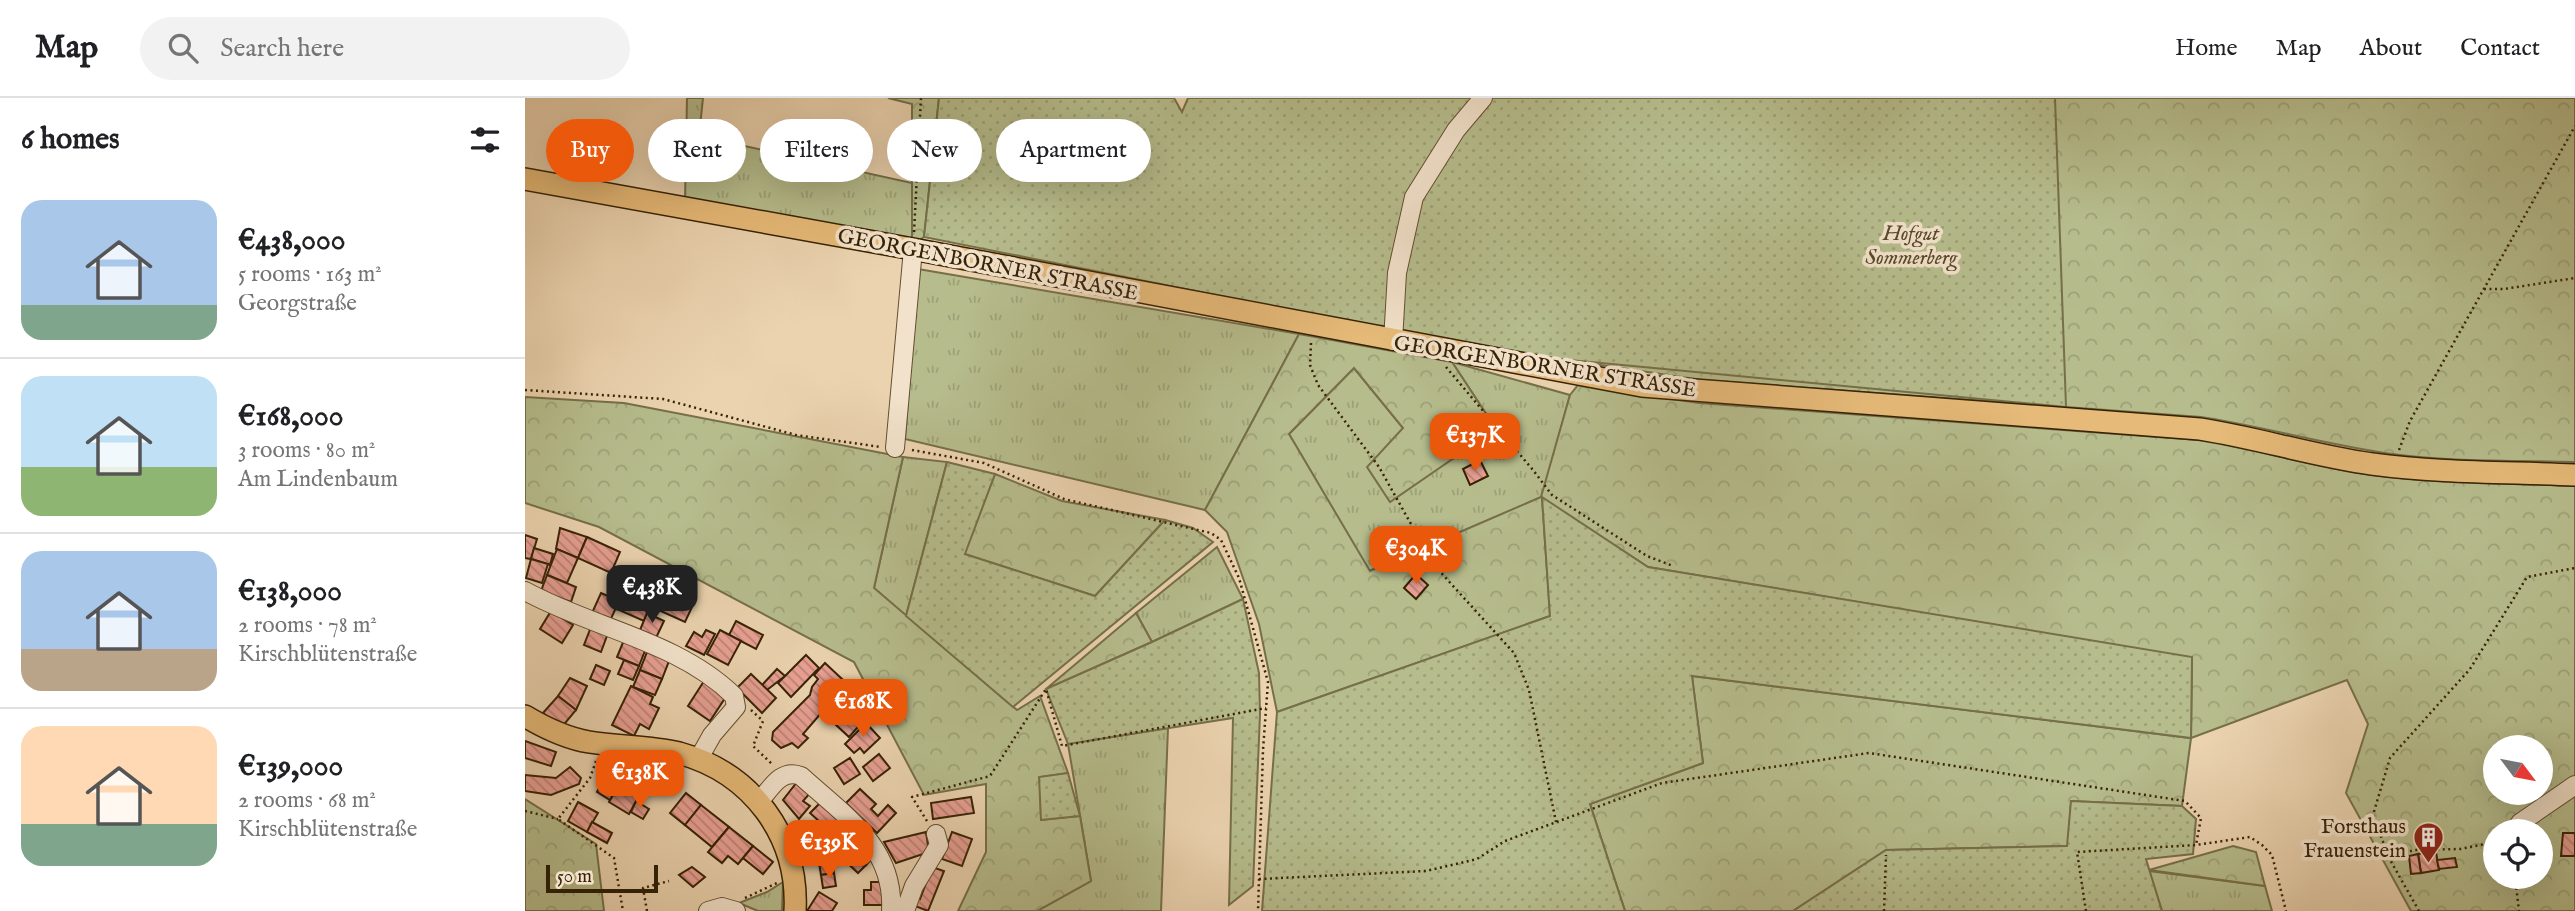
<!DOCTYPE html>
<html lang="en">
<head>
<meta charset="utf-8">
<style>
  :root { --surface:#fff; --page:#f2f2f2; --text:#202124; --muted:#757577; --line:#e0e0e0; --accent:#ea580c }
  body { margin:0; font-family:"IM FELL English",serif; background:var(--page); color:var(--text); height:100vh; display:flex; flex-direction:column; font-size:26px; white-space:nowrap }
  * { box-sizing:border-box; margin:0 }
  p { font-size:23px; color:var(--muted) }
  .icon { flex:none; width:38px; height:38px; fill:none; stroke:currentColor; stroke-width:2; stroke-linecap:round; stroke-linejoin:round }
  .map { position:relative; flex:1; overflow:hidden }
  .side { display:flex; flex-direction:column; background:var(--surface); width:525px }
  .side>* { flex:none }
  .banner { position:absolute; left:21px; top:21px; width:665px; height:63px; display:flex; gap:14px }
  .needle { width:46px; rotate:122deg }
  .buttons { position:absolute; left:1958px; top:637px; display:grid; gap:14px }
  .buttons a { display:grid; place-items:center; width:70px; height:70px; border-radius:50%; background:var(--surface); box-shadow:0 7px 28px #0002; font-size:35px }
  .scale { position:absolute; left:21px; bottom:18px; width:112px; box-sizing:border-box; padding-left:7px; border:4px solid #372206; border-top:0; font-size:19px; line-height:24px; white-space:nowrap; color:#372206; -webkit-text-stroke:5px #f2e2cb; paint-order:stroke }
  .price { position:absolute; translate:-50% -60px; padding:0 16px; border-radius:14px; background:var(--accent); color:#fff; font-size:23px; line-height:46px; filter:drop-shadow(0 2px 4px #0008) }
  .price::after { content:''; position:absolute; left:50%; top:42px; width:21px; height:16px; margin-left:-10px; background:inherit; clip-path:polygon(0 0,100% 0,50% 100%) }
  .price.active { background:#222; color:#fff }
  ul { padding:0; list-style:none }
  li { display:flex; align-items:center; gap:21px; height:175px; padding:0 21px }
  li+li { border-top:2px solid var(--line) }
  li span { display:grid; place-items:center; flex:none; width:196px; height:140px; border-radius:21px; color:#555 }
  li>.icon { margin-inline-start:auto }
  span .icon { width:84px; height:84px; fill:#fffc; stroke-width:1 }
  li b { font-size:30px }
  h2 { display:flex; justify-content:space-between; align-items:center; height:84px; padding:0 21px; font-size:30px }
  .chip { padding:0 24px; border-radius:32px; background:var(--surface); box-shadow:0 7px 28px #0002; font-size:24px; line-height:63px }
  .chip.active { background:var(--accent); color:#fff }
  header { display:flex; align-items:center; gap:42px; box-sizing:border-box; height:98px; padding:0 35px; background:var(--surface); border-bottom:2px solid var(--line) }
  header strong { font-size:33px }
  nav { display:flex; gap:38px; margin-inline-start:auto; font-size:24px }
  .search { width:490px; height:63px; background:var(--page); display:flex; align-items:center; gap:18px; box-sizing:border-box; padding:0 24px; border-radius:38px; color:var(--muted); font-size:26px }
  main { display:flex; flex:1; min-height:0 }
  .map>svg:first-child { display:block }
  .grass { fill:url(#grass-tufts); stroke:#766f49; stroke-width:2 }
  .forest { fill:url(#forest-crowns); stroke:#766f49; stroke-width:2; fill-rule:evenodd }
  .garden { fill:url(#garden-dots); stroke:#766f49; stroke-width:2 }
  .building { fill:url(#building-back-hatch); stroke:#372206; stroke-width:2 }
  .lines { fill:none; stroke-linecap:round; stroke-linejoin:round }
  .minor-casing { stroke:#644e30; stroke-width:20 }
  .major-casing { stroke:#372206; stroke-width:24 }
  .path { stroke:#372206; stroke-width:2.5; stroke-dasharray:2 3.5; stroke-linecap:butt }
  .minor { stroke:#f2e2cb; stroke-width:18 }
  .major { stroke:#e6ba78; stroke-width:21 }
  .labels { text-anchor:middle; stroke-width:7; stroke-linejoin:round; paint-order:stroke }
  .park-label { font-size:21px; font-style:italic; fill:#574828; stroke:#f2e2cb }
  .street-label { font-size:21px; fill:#372206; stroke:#f2e2cb }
  .poi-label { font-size:21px; fill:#372206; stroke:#f2e2cb; text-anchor:end }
</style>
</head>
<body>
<header>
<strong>Map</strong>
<div class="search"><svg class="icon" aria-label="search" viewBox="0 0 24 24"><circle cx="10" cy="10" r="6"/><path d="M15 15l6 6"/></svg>Search here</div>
<nav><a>Home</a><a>Map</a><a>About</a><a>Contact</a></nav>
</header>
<main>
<section class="side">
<h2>6 homes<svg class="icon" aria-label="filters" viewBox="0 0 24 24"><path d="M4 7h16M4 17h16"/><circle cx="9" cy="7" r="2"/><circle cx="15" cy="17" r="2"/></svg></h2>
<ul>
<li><span style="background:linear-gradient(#a9c7e8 75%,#7fa58c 0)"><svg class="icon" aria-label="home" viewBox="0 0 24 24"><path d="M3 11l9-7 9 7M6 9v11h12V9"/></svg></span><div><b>€438,000</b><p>5 rooms · 163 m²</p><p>Georgstraße</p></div></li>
<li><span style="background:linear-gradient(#bfe0f5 65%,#8fb573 0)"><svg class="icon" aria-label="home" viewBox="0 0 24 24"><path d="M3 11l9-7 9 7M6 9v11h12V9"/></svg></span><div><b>€168,000</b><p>3 rooms · 80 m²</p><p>Am Lindenbaum</p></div></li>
<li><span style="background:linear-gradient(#a9c7e8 70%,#b9a48a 0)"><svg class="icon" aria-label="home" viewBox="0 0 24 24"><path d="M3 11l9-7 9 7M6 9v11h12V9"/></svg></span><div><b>€138,000</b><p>2 rooms · 78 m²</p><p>Kirschblütenstraße</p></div></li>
<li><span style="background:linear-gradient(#ffd9b3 70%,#7fa58c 0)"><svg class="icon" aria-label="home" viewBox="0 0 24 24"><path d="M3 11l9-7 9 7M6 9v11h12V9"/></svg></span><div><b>€139,000</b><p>2 rooms · 68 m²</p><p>Kirschblütenstraße</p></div></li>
</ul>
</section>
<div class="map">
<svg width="2050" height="813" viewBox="0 0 2050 813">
  <defs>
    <pattern id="grass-tufts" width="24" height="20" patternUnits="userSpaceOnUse" patternTransform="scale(1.75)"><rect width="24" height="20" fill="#b6bc8c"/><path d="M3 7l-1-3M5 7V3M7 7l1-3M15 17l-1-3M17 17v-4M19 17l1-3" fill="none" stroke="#9da177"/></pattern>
    <pattern id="forest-crowns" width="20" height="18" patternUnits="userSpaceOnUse" patternTransform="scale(1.75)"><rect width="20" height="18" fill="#b6bc8c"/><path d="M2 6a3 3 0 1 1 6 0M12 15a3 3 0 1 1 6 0" fill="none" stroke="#9da177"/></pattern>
    <pattern id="garden-dots" width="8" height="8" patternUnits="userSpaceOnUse" patternTransform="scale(1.75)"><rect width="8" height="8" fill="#b6bc8c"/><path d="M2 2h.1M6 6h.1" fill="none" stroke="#9da177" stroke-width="1.8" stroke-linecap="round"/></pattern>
    <pattern id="building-back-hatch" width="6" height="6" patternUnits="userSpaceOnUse" patternTransform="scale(1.75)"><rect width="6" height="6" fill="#e8a093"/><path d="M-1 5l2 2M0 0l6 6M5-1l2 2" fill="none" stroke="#bd8276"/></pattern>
  </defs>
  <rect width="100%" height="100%" fill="#ebd3af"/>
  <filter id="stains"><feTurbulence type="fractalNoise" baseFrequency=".00286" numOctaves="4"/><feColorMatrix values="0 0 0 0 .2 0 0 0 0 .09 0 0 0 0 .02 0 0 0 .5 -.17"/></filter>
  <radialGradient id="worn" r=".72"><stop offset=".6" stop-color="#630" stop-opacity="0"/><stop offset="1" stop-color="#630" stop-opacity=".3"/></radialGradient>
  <g class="grass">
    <path d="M162,0H178L174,38L387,85V147L160,103Z"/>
    <path d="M393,171L774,236L680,412L380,341Z"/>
    <path d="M927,264L1045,297L1017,399L844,473L764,336L829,270L878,330L971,331Z"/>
    <path d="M378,359L422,364L381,518L349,490Z"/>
    <path d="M692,449L718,501L627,544L611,515Z"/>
    <path d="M643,630L636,813H512L566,783L543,646Z"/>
    <path d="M1624,773L1740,788L1747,813H1637Z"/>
    <path d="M258,784L257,813H233L214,805L242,794Z"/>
  </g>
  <g class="forest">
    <path d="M363,0H414L399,139L387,147V6Z"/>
    <path d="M1128,0H2050V364C1989,362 1927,364 1867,356C1803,347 1740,329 1676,319L1177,282L1034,261L1111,127Z"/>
    <path d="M774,236L927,264L971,331L865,404L842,369L878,330L829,270L764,336L845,473L1016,399L1045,297L1053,287L1174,305L1673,342C1730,351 1785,368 1841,376C1910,386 1981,385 2050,388V813H1886L1821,695L1843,626L1822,582L1666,640L1657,708L1546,703L1543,748L1361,752L1268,813H1100L1065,706L1178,665L1167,578L1666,640L1667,560L1123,469L1017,400L1025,518L752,614L734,526L702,434L680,412ZM1970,649H2016V695H1970ZM1970,733H2016V779H1970Z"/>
    <path d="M0,299L99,305L378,359L349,490L492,612L515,598L543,675L515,679L516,722L555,718L566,783L512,813H433L461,754V686L399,697L329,564L74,429L0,405Z"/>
    <path d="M470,376L537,403L640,422L570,498L439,456Z"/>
    <path d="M611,515L627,544L521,591Z"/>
    <path d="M0,701L71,746L79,813H0Z"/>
    <path d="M1708,748L1731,754L1740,788L1624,772Z"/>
  </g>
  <g class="garden">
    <path d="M414,0H649L657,14L663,0H1530L1541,309L1034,261L867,232L399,139Z"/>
    <path d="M422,364L470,376L440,456L570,498L640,422L668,430L688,444L488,609L381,518Z"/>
    <path d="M1017,399L1123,469L1667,559L1666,640L1167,578L1178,665L1065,706L1100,813H737L752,614L1025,518Z"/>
    <path d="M718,501L734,575L735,616L728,788L704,807L708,620L543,646L521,591L627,544Z"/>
    <path d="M543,675L555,718L516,722L514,679Z"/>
    <path d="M1546,703L1657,708L1671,721L1668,756L1621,761L1637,813H1268L1361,752L1542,748Z"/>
  </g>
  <g class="building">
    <path d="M955,362L963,378L945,387L938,371Z"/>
    <path d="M35,430L62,439L53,460L31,451Z"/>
    <path d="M0,437L12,441L6,461L0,460Z"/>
    <path d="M62,439L95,454L86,475L53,460Z"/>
    <path d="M9,450L28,456L25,467L6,461Z"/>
    <path d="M32,451L53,460L42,485L22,477Z"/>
    <path d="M6,461L23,466L17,485L1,480Z"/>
    <path d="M891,476L903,487L891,501L879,490Z"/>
    <path d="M22,477L51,489L46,504L16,493Z"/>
    <path d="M102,494L127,505L119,523L94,512Z"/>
    <path d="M76,495L94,503L85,523L67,515Z"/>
    <path d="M136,495L167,509L160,524L129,510Z"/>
    <path d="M26,513L48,527L37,545L15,531Z"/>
    <path d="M122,515L139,523L131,540L115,532Z"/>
    <path d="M211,523L238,537L231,551L204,537Z"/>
    <path d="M66,529L83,535L76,554L59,547Z"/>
    <path d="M181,532L190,536L179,557L161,548L169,534L177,539Z"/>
    <path d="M195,532L216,543L203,567L182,556Z"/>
    <path d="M99,542L121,550L114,568L92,559Z"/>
    <path d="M122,554L144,563L137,581L115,572Z"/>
    <path d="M281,557L294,570L266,599L253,585Z"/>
    <path d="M99,562L114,568L108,582L93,576Z"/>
    <path d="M300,565L349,611L324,639L297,614L278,636L283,640L273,650L267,645L256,650L247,642L248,634L285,597L287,589L293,581L289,577Z"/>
    <path d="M71,567L85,573L79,587L65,581Z"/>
    <path d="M252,571L260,578L242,592L237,587Z"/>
    <path d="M115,572L137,581L130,597L108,589Z"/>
    <path d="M226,576L251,600L237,615L212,590Z"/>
    <path d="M45,580L62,588L51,612L33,598Z"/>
    <path d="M179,583L202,597L185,623L163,608Z"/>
    <path d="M106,588L128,599L125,606L134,610L124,631L115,626L109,638L87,627Z"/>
    <path d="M33,598L51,612L36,630L18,615Z"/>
    <path d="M341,625L355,640L339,655L335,650L329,655L320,646Z"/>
    <path d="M0,643L31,654L26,668L0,660Z"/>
    <path d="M354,656L365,670L348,683L338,669Z"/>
    <path d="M325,660L335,676L319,686L309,670Z"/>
    <path d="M135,661L140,688L117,690L114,684L109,685L103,672Z"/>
    <path d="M45,669L56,680L54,686L26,697L0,693V677L31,680Z"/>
    <path d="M80,679L94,687L85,702L72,694Z"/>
    <path d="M272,684L286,694L278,703L285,708L274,721L258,702Z"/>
    <path d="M94,687L114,698L104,716L84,704Z"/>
    <path d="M335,691L351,706L346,711L353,718L363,707L371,715L352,735L321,705Z"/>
    <path d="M161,695L176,707L160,727L145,715Z"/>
    <path d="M446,699L449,715L408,721L406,705Z"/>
    <path d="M111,703L124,711L118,721L106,714Z"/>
    <path d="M297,703L317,721L305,733L285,715Z"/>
    <path d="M53,704L73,715L62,734L43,723Z"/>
    <path d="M176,707L204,729L187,749L160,727Z"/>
    <path d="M67,724L87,735L82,745L62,734Z"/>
    <path d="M298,727L305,733L302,738L308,743L292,753L285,737Z"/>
    <path d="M204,729L228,748L213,766L203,758L197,765L183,754Z"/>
    <path d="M401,734L404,754L371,765L359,744Z"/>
    <path d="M427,734L447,741L437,768L417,761Z"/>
    <path d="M2038,735H2050V758H2036Z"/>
    <path d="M337,741L352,755L341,767L327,753Z"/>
    <path d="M303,747L309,775L296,777L292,753Z"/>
    <path d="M228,748L248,764L238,776L218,760Z"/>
    <path d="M327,753L341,767L333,775L318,761Z"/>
    <path d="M1911,754L1914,772L1896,775L1893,756Z"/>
    <path d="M1893,756L1896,775L1886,776L1884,758Z"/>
    <path d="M1930,760L1932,769L1914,771L1912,762Z"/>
    <path d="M167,769L180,779L168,789L154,777Z"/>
    <path d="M407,769L419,773L403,813L390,808L393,800L395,801Z"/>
    <path d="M309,775L311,788L298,790L296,777Z"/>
    <path d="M346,784H361V807H339V792H346Z"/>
    <path d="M294,794L312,805L307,813H282Z"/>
  </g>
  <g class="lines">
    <defs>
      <g id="minor">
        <path d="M868,243L872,175L889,99L931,32L958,0"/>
        <path d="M370,350L388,151"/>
        <path d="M0,493C67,530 153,543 209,598L211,609L187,637L173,662"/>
        <path d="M234,704C246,690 256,670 276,678C319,717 370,749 366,813"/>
        <path d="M1990,733L1995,725L2050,687"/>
        <path d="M183,813L197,809L211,813"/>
        <path d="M380,813L389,788L414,747L411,736"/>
      </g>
      <g id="major">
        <path d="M0,81L388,151L1117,288L1675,331C1733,340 1789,358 1847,366C1914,375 1983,374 2050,377"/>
        <path d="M0,618C20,630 41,640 64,644C94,649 124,648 154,655C227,675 274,738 270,813"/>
      </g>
    </defs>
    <use href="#minor" class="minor-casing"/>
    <use href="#major" class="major-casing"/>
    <g class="path">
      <path d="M389,134L396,0"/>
      <path d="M1959,191H1979L2050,180"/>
      <path d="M786,245L785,267L793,287L854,369L909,467L989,555L1004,592L1031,724"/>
      <path d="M921,269L1008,372L1027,397L1122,458L1148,468"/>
      <path d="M0,292L138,301L271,337L356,349"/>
      <path d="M387,352L459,365L539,401L686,435L696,442L714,480L743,584L738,652L733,813"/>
      <path d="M1874,352L1885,323L2050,28"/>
      <path d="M226,612L238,623L228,648L247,666"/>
      <path d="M71,663L65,680L33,721L89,760L98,813"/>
      <path d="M0,713L33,721"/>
      <path d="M402,723L387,699L465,678L521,591L537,648L741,610"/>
      <path d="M1864,760L1889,752L1935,751L1970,744"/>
      <path d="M1990,779L1994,813"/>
      <path d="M734,781L901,773L952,761L980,743L1137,685L1344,655L1660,703L1676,720L1671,747"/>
      <path d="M220,800L252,785"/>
      <path d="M122,813L118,790L144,783"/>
      <path d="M1359,813L1361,757"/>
      <path d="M1561,813L1552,754L1671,747L1725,739L1737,747L1747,757L1761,813"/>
      <path d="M1894,813L1864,760L1848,717L1865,660L1945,571L2002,479L2050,470"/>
    </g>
    <use href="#minor" class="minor"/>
    <use href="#major" class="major"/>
  </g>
  <defs>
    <symbol id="building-pin" viewBox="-11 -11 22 30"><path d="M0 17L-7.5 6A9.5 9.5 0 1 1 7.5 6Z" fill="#8f2418" stroke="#f2e2cb"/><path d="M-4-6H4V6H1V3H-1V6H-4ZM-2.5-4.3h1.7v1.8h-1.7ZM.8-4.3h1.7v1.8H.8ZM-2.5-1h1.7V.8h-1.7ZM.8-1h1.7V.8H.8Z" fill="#fff"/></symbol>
  </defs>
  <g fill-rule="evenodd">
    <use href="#building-pin" x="1886" y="722" width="35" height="47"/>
  </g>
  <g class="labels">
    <g class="park-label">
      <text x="1386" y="142">Hofgut<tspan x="1386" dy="24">Sommerberg</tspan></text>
    </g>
    <g class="street-label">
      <text transform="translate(463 166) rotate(11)" y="7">GEORGENBORNER STRASSE</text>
      <text transform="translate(1020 268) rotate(9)" y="7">GEORGENBORNER STRASSE</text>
    </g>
    <g class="poi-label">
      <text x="1881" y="735">Forsthaus<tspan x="1881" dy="24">Frauenstein</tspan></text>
    </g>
  </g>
  <rect width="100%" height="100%" filter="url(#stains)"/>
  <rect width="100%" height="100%" fill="url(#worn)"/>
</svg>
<div class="buttons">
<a><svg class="needle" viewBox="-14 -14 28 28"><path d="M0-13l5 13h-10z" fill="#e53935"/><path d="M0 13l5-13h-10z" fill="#757577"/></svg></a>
<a><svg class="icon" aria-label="locate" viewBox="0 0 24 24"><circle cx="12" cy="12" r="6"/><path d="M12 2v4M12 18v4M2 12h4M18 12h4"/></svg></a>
</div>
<div class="scale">50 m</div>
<b class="price" style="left:950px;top:375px">€137K</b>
<b class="price" style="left:891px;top:488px">€304K</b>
<b class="price active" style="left:127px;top:527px">€438K</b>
<b class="price" style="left:338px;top:641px">€168K</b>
<b class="price" style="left:115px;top:712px">€138K</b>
<b class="price" style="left:304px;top:782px">€139K</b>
<div class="banner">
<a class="chip active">Buy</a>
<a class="chip">Rent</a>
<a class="chip">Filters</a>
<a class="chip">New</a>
<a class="chip">Apartment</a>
</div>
</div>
</main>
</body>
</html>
